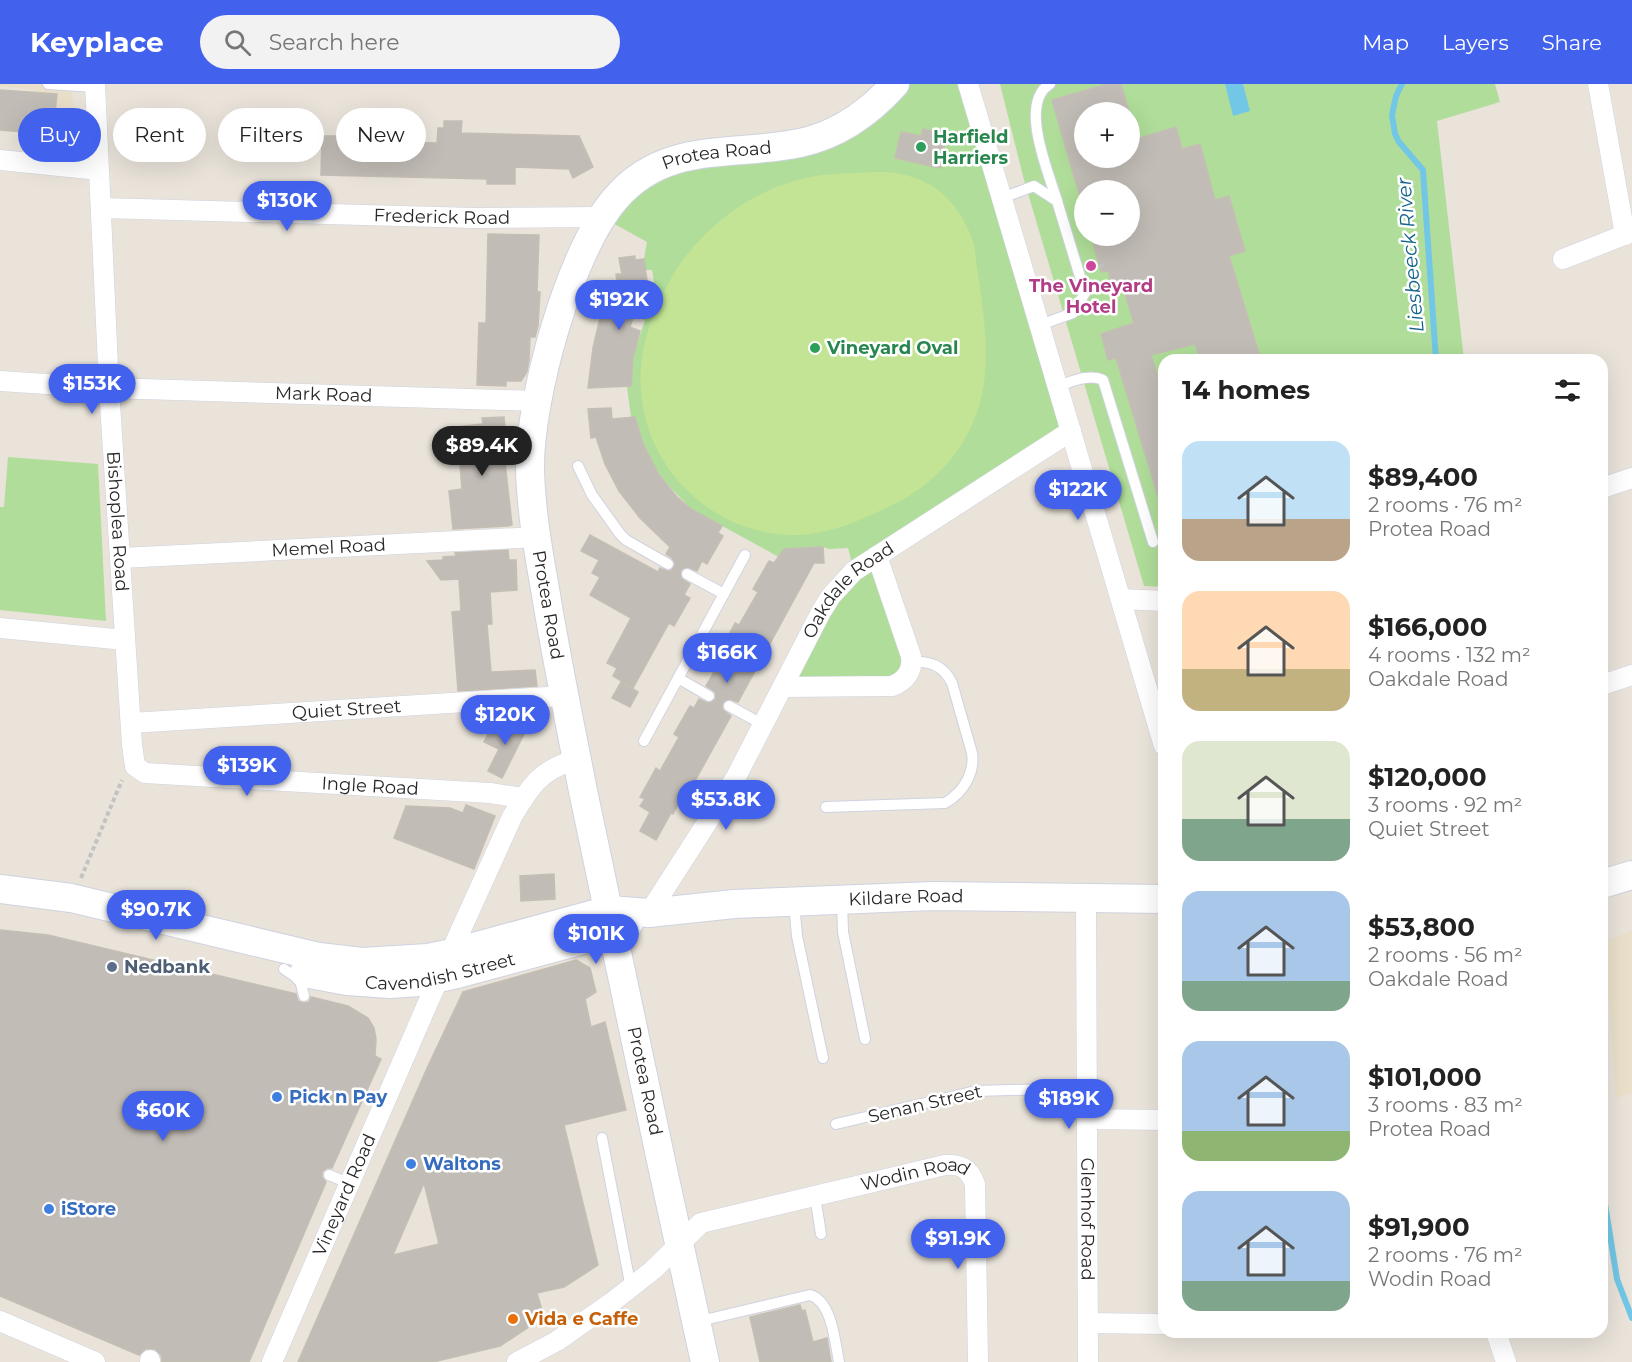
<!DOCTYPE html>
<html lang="en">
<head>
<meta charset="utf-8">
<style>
  :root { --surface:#fff; --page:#f2f2f2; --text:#222; --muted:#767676; --accent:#4262ee }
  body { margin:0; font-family:Montserrat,sans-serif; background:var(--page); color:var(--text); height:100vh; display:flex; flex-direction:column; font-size:22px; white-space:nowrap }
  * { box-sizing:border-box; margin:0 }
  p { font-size:20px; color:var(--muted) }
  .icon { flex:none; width:33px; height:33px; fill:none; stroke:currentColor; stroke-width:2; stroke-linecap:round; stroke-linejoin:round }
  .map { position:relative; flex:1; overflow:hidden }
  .side { position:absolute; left:1158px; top:270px; width:450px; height:984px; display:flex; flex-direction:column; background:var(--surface); border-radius:18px; box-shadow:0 6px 24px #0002 }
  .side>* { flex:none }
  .banner { position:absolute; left:18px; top:24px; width:570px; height:54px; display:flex; gap:12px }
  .buttons { position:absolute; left:1074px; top:18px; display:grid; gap:12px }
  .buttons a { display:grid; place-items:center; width:66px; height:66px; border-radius:50%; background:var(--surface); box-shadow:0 6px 24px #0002; font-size:30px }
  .price { position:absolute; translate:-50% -51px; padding:0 14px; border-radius:21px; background:var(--accent); color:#fff; font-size:20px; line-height:39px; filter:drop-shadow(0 2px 3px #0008) }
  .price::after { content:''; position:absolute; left:50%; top:36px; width:18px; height:14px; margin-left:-9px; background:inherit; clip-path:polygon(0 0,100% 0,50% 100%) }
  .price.selected { background:#222; color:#fff }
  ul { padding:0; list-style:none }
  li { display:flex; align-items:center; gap:18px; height:150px; padding:0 24px }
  li span { display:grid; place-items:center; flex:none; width:168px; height:120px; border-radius:18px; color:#555 }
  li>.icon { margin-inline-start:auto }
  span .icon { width:72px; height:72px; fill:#fffc; stroke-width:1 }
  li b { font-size:26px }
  h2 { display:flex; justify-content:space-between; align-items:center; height:72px; padding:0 24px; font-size:26px }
  .tag { padding:0 21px; border-radius:27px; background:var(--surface); box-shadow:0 6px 24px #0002; font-size:21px; line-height:54px }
  .tag.selected { background:var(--accent); color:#fff }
  header { display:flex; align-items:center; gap:36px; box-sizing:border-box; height:84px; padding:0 30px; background:var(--accent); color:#fff }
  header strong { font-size:28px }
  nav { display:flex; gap:33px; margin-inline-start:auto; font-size:21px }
  .search { width:420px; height:54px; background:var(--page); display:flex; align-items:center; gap:15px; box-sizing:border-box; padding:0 21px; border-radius:33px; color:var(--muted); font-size:22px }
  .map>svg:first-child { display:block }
  .education { fill:#eae0ca }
  .green { fill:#b0dd99; fill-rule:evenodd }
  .pitch { fill:#c3e495 }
  .water { fill:#72c7e6 }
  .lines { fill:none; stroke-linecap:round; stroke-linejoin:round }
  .stream { stroke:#72c7e6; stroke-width:6 }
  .building { fill:#c2bcb6; stroke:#c4beb4; stroke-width:1.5; fill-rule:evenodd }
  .lane-casing { stroke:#cfd2e0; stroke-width:12 }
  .street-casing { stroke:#cfd2e0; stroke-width:21 }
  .secondary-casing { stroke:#cfd2e0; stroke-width:30 }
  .path { stroke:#c3c3c3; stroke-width:4; stroke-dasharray:4.5 3; stroke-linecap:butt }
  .lane { stroke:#fff; stroke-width:10 }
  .street { stroke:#fff; stroke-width:20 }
  .secondary { stroke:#fff; stroke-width:28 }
  .leisure-dot { fill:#2e9e5b; stroke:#fff; stroke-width:2 }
  .hotel-dot { fill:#d1479c; stroke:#fff; stroke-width:2 }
  .service-dot { fill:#5c6f8a; stroke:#fff; stroke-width:2 }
  .shop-dot { fill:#3f7fe0; stroke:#fff; stroke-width:2 }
  .food-dot { fill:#e8710a; stroke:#fff; stroke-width:2 }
  .labels { text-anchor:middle; stroke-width:5; stroke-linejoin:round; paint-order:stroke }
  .leisure-label { font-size:18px; font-weight:bold; fill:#27864d; stroke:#fff; text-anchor:start }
  .street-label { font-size:18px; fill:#272727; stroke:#fff }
  .hotel-label { font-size:18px; font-weight:bold; fill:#b23c85; stroke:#fff }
  .service-label { font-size:18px; font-weight:bold; fill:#4e5e75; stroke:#fff; text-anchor:start }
  .shop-label { font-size:18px; font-weight:bold; fill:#366cbe; stroke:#fff; text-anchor:start }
  .food-label { font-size:18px; font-weight:bold; fill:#c56008; stroke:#fff; text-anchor:start }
  .water-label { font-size:20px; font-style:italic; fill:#15648e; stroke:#fff }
</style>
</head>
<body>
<header>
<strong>Keyplace</strong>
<div class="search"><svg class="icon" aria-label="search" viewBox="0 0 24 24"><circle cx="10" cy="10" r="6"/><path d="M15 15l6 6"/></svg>Search here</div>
<nav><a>Map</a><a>Layers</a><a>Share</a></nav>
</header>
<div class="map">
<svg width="1632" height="1278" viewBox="0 0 1632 1278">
  <rect width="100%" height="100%" fill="#e9e3da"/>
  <g class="education">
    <path d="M0,0H72L75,52L66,62L33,59L34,6L0,2Z"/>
    <path d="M1632,847V1009L1616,1014L1605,857Z"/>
  </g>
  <g class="green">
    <path d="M895,0H968L1071,347L877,472L911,572L905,595L784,603L854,487L848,464L829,465L823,463L784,465L779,473L691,425L666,399L660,402L643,360L635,333H631L627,303L631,302L634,269L645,236L631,232L629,217L641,215V212L648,211L647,199L654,198L652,186H645L644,175L647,158L602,133L630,100L793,60Z"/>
    <path d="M1000,0H1495L1500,18L1437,37L1464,276H1164V503L1144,502L1024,96ZM1084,28H1130V74H1084ZM1084,106H1130V152H1084Z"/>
    <path d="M8,373L98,380L106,537L0,526V423H4Z"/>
  </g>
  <path class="pitch" d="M876,88C926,87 960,114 974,161C980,209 992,262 982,310C971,362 934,403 886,424C857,438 829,450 796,451C715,452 645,386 641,305C638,269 651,231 668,200C697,145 754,102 816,92C836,89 857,89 876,88Z"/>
  <path class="water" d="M1225,0H1243L1250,27L1233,32Z"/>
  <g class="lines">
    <g class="stream">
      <path d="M1402,0L1396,12L1392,31L1395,50L1399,58L1423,86L1436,276"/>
      <path d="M1602,1101L1617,1195L1632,1234"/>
    </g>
  </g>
  <g class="building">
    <path d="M1107,0H1121L1129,28H1084V74H1130V57L1176,43L1182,65L1200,60L1215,116L1229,112L1245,167L1229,172L1261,276H1200L1195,260L1151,271L1164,312V418L1160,419L1116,274L1108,276L1101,250L1134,239L1124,206L1114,209L1108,187L1101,188L1091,152H1130V106H1084V112L1080,113L1052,16Z"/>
    <path d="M0,6L57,10L54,38L23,35L22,48L0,46Z"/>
    <path d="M444,37H462L461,49L579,52L593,83L573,94L569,85L515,83V100H487V95L321,91L322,52H338V56L437,59L438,44H444Z"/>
    <path d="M923,45L947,50L940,84L895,74L901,48L921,52Z"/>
    <path d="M488,150L539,151L537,208H540L538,242L535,253H530L529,276L527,288L521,297H506V302L477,301L479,239H486Z"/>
    <path d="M635,172V176L644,175L649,211L640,212L630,243L640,247L633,274L631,302L588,304L593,264L600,234L604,235L605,230L622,236L616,190H622L619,174Z"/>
    <path d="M611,324L612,335L635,333L643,360L659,391L677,413L691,425L722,442L718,449L723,452L707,480L702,477L697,487L687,483L681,486V494L690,500L684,511L690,514L674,542L669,539L633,604L613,592L617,584L607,579L631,534L590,511L600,493L592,489L599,476L581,467L590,451L658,488L660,484L667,487H671L675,479L672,474L666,470L670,463L640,434L619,407L605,380L596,353L591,354L588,325Z"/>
    <path d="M504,333L508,378H505L512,441L508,442L453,445L449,407L462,405L457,343L483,340L482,334Z"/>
    <path d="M823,463L824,479H814L738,618L729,615L723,618L722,625L731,632L691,704L688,702L673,730L671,729L656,756L640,747L650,728L640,722L645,715L640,713L656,684L660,687L679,653L674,650L690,622L694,624L699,615L708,619L716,615L715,608L706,602L724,570L720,568L735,539L739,541L758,508L753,505L769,477L774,479L784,465Z"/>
    <path d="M508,466L509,476H516L517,506L490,508L492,540H487L491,588L535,586L537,602L458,607L452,528L461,527L459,495L441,496L427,477L443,476V473L456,472L455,469Z"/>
    <path d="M621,598L638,608L630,623L612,614Z"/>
    <path d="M514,635L528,642L502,694L488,687L499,665L484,658L492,643L506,649Z"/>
    <path d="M466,721L495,732L474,785L394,754L406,722L450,724L463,729Z"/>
    <path d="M554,790L555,815L521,817L520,792Z"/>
    <path d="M0,846L48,851L296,910L298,917L303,919L309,918L311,913L348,922L368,934L374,944L376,955L375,972L381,975L332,1084H327L322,1088V1093L326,1098L249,1278H162L161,1271L155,1265H145L139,1271L0,1212Z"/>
    <path d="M576,876L590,884L596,908L585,915L591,943L605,938L626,1026L564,1041L598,1181L564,1203L537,1209L544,1233L500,1262L433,1278H298L428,982L463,908ZM424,1099L439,1160L393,1171Z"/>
    <path d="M800,1221L802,1227L805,1226L813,1258L827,1254L831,1278H760L750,1233Z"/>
  </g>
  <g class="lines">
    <defs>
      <g id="lane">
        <path d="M48,0L95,3"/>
        <path d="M1050,0C1018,19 1049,89 1057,117"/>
        <path d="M1002,114L1034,102L1057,117L1085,209L1073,229L1040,241"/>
        <path d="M1058,302C1071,298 1089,289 1103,296L1153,458"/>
        <path d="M578,382L592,411L620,450L626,456L668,480"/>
        <path d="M687,490L724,510"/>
        <path d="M678,594L709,612"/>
        <path d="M729,622L764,641"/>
        <path d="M644,657L745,471"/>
        <path d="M826,723L945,719C963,709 975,689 972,669L952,599C943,581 931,578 912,577"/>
        <path d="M842,817L843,848L865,955"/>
        <path d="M794,819L797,852L823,974"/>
        <path d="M284,885L300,896L304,912"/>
        <path d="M836,1040L976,1007L1087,1004"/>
        <path d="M602,1054L631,1204"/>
        <path d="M329,1091L351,1100"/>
        <path d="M815,1112L821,1150"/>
        <path d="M696,1238L810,1211C832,1217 835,1258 839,1278"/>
      </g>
      <g id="street">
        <path id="s1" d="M95,0L109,304L132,661L135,682L145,689L490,709L523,714"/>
        <path d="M968,0L1164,662"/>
        <path d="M1598,0L1625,151"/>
        <path d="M0,76L99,86"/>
        <path id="s2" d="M102,124L474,134L602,133"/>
        <path d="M1563,175L1632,148"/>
        <path id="s3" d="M0,297L109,304L538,317"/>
        <path d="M1602,404L1632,394"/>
        <path id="s4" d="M121,474L537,453"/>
        <path d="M1121,515L1164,517"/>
        <path d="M0,544L125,556"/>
        <path d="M1602,601L1632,591"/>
        <path d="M784,603L892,602C906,597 913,587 911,572L877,472"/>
        <path id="s5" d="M131,639L563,612"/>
        <path id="s6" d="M1086,813L1088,1278"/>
        <path id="s7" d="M649,829L735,695L821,528L831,512L854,487L1071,347"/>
        <path d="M1087,1035L1164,1036"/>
        <path d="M0,1237L95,1278"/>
        <path d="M1088,1239L1164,1240"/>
        <path d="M1496,1248L1506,1278"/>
        <path d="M150,1278V1276"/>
        <path id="s8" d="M272,1278L430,914L512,733C531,701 540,686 577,675"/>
        <path id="s9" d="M517,1278L557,1257L611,1219L653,1186L701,1139L945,1081C961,1080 969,1084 975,1100L978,1278"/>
      </g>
      <g id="secondary">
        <path d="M1602,800L1632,791"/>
        <path id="s10" d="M0,805L71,814L319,873L362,878L428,874L452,869L609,826L649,829L734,820L934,812L1164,815"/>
        <path id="s11" d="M304,889L347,897L390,900L420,898L457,890L613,848L629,839"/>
        <path id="s12" d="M705,1278C663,1088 622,897 583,707C570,640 556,573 545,505C538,466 531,425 530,385C529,315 570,166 616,114C666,56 734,73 800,59C838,51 869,29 895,0"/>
      </g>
    </defs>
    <use href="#lane" class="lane-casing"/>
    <use href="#street" class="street-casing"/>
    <use href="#secondary" class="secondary-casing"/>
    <g class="path">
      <path d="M1092,185L1106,180"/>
      <path d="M81,794L122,696"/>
    </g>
    <use href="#lane" class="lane"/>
    <use href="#street" class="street"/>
    <use href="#secondary" class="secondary"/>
  </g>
  <g class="leisure-dot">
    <circle cx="921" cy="63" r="6"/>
    <circle cx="815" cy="264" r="6"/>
  </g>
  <circle class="hotel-dot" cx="1091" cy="182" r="6"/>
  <circle class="service-dot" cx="112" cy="883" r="6"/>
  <g class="shop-dot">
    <circle cx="277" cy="1013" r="6"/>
    <circle cx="411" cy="1080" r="6"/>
    <circle cx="49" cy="1125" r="6"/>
  </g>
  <circle class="food-dot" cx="513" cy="1235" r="6"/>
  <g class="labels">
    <g class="leisure-label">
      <text x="933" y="59">Harfield<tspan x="933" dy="21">Harriers</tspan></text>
      <text x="827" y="270">Vineyard Oval</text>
    </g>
    <g class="street-label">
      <text dy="6" stroke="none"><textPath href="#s12" startOffset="1312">Protea Road</textPath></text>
      <text dy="6" stroke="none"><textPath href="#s2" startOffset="340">Frederick Road</textPath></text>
      <text dy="6" stroke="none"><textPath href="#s3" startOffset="324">Mark Road</textPath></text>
      <text dy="6" stroke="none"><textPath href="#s1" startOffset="438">Bishoplea Road</textPath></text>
      <text dy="6" stroke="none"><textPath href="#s4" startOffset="208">Memel Road</textPath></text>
      <text dy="6" stroke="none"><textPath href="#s7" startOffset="382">Oakdale Road</textPath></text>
      <text transform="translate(548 521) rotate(80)" y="6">Protea Road</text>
      <text dy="6" stroke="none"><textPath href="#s5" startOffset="216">Quiet Street</textPath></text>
      <text dy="6" stroke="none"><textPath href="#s1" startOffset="921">Ingle Road</textPath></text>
      <text dy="6" stroke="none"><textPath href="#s10" startOffset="921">Kildare Road</textPath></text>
      <text dy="6" stroke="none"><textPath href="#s11" startOffset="138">Cavendish Street</textPath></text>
      <text transform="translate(645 997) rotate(78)" y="6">Protea Road</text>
      <text transform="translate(925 1020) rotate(-13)" y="6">Senan Street</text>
      <text dy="6" stroke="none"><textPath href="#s9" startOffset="452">Wodin Road</textPath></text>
      <text dy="6" stroke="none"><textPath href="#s8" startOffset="182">Vineyard Road</textPath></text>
      <text dy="6" stroke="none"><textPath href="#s6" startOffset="322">Glenhof Road</textPath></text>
    </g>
    <g class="hotel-label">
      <text x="1091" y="208">The Vineyard<tspan x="1091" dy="21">Hotel</tspan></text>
    </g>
    <g class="service-label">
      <text x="124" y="889">Nedbank</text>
    </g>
    <g class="shop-label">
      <text x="289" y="1019">Pick n Pay</text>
      <text x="423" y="1086">Waltons</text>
      <text x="61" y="1131">iStore</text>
    </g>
    <g class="food-label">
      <text x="525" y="1241">Vida e Caffe</text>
    </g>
    <g class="water-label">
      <text transform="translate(1410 171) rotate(-95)" y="7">Liesbeeck River</text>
    </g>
  </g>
</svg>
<div class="buttons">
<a>+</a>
<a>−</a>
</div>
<b class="price" style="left:287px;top:148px">$130K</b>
<b class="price" style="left:619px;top:247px">$192K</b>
<b class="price" style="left:92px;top:331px">$153K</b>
<b class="price selected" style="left:482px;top:393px">$89.4K</b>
<b class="price" style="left:1078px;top:437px">$122K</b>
<b class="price" style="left:727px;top:600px">$166K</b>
<b class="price" style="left:505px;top:662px">$120K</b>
<b class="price" style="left:247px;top:713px">$139K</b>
<b class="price" style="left:726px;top:747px">$53.8K</b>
<b class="price" style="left:156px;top:857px">$90.7K</b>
<b class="price" style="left:596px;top:881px">$101K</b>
<b class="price" style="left:1069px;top:1046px">$189K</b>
<b class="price" style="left:163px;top:1058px">$60K</b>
<b class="price" style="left:958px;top:1186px">$91.9K</b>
<div class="banner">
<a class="tag selected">Buy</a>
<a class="tag">Rent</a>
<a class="tag">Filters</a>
<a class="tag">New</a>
</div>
<section class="side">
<h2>14 homes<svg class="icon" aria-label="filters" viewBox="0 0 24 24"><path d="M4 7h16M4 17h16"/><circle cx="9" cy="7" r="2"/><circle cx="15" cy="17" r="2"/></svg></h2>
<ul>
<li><span style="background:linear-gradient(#bfe0f5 65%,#b9a48a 0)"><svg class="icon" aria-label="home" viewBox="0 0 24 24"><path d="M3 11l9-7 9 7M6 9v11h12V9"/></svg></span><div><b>$89,400</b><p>2 rooms · 76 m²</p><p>Protea Road</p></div></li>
<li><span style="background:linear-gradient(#ffd9b3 65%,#c2b280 0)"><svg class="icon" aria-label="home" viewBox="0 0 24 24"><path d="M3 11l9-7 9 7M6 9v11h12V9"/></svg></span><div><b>$166,000</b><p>4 rooms · 132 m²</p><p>Oakdale Road</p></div></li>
<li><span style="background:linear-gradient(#dfe7d0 65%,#7fa58c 0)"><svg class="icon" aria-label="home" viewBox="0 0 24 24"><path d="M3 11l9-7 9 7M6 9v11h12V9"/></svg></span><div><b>$120,000</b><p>3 rooms · 92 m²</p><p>Quiet Street</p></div></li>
<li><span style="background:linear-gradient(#a9c7e8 75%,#7fa58c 0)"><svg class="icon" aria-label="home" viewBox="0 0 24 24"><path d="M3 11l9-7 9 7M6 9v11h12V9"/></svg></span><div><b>$53,800</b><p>2 rooms · 56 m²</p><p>Oakdale Road</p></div></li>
<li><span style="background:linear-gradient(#a9c7e8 75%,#8fb573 0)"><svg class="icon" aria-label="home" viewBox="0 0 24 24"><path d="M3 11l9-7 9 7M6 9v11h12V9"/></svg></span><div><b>$101,000</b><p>3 rooms · 83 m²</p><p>Protea Road</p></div></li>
<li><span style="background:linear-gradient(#a9c7e8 75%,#7fa58c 0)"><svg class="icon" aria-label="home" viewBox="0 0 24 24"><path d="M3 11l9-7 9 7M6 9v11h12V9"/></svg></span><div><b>$91,900</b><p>2 rooms · 76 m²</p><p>Wodin Road</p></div></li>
</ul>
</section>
</div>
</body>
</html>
